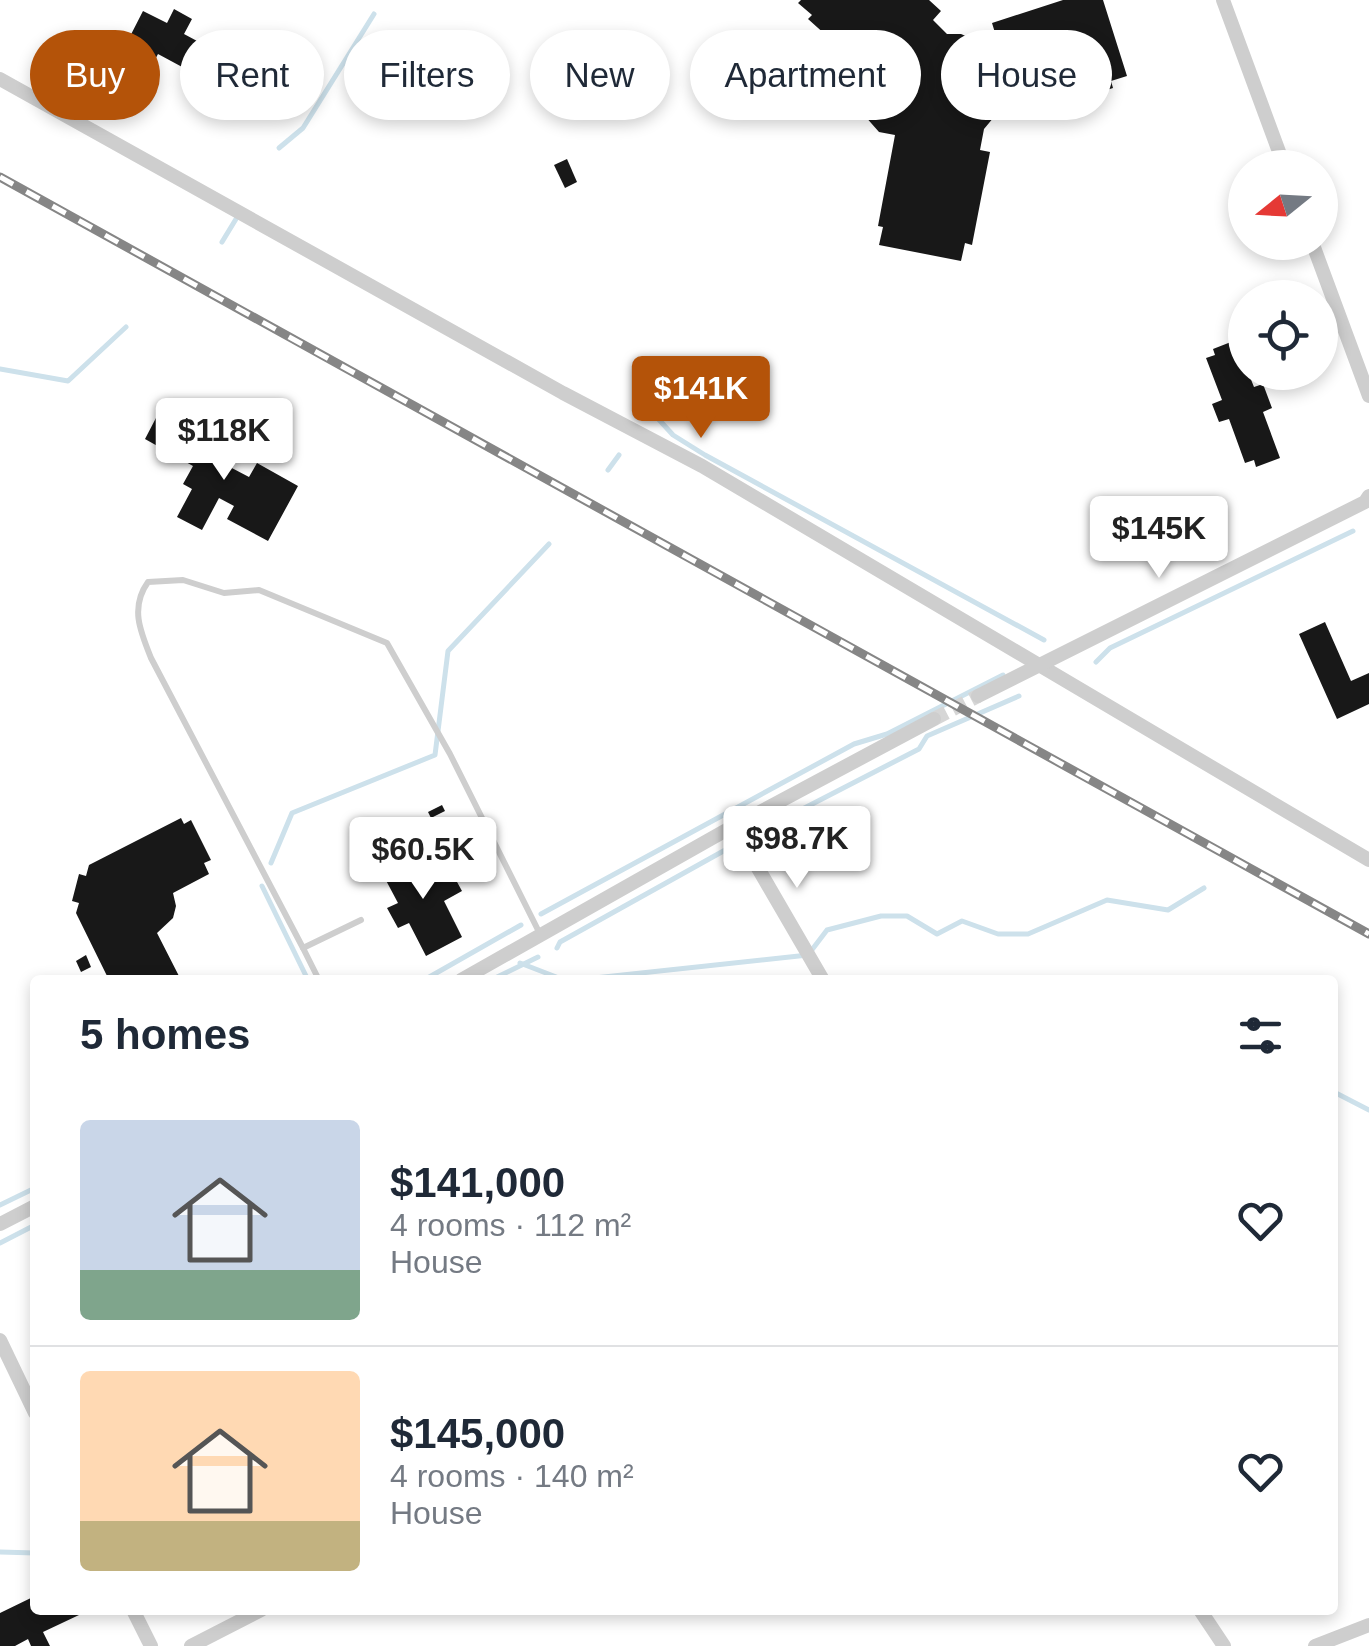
<!DOCTYPE html>
<html lang="en">
<head>
<meta charset="utf-8">
<style>
  :root { --surface:#fff; --page:#f2f2f3; --text:#1f2937; --muted:#747a83; --line:#e0e1e3; --accent:#b45309 }
  body { margin:0; font-family:Helvetica,sans-serif; background:var(--page); color:var(--text); height:100vh; display:flex; flex-direction:column; font-size:38px; white-space:nowrap }
  * { box-sizing:border-box; margin:0 }
  p { font-size:32px; color:var(--muted) }
  .icon { flex:none; width:55px; height:55px; fill:none; stroke:currentColor; stroke-width:2; stroke-linecap:round; stroke-linejoin:round }
  .map { position:relative; flex:1; overflow:hidden }
  .drawer { position:absolute; left:30px; top:975px; width:1308px; height:640px; display:flex; flex-direction:column; background:var(--surface); border-radius:10px; box-shadow:0 5px 15px #0003 }
  .drawer>* { flex:none }
  .top-card { position:absolute; left:30px; top:30px; width:1310px; height:90px; display:flex; gap:20px }
  .needle { width:65px; rotate:252deg }
  .tools { position:absolute; left:1228px; top:150px; display:grid; gap:20px }
  .tools a { display:grid; place-items:center; width:110px; height:110px; border-radius:50%; background:var(--surface); box-shadow:0 5px 15px #0003; font-size:50px }
  .price { position:absolute; translate:-50% -85px; padding:0 22px; border-radius:10px; background:#fff; color:#222; font-size:32px; line-height:65px; filter:drop-shadow(0 2px 5px #0008) }
  .price::after { content:''; position:absolute; left:50%; top:60px; width:30px; height:22px; margin-left:-15px; background:inherit; clip-path:polygon(0 0,100% 0,50% 100%) }
  .price.selected { background:var(--accent); color:#fff }
  ul { padding:0; list-style:none }
  li { display:flex; align-items:center; gap:30px; height:250px; padding:0 50px }
  li+li { border-top:2px solid var(--line) }
  li span { display:grid; place-items:center; flex:none; width:280px; height:200px; border-radius:10px; color:#555 }
  li>.icon { margin-inline-start:auto }
  span .icon { width:120px; height:120px; fill:#fffc; stroke-width:1 }
  li b { font-size:42px }
  h2 { display:flex; justify-content:space-between; align-items:center; height:120px; padding:0 50px; font-size:42px }
  .tag { padding:0 35px; border-radius:45px; background:var(--surface); box-shadow:0 5px 15px #0003; font-size:35px; line-height:90px }
  .tag.selected { background:var(--accent); color:#fff }
  .map>svg:first-child { display:block }
  .lines { fill:none; stroke-linecap:round; stroke-linejoin:round }
  .stream { stroke:#cde1eb; stroke-width:5 }
  .building { fill:#181818 }
  .minor-tunnel { stroke:#d6d6d6; stroke-width:14; stroke-dasharray:14 7; stroke-linecap:butt }
  .service { stroke:#cecece; stroke-width:6 }
  .minor { stroke:#cecece; stroke-width:14 }
  .rail-casing { stroke:#868686; stroke-width:9 }
  .rail { stroke:#fff; stroke-width:5; stroke-dasharray:15; stroke-linecap:butt }
</style>
</head>
<body>
<div class="map">
<svg width="1369" height="1646" viewBox="0 0 1369 1646">
  <rect width="100%" height="100%" fill="#fff"/>
  <g class="lines">
    <g class="stream">
      <path d="M279,148L303,128L374,14"/>
      <path d="M222,242L236,219"/>
      <path d="M0,369L68,381L126,327"/>
      <path d="M652,412L673,435L705,455L1044,640"/>
      <path d="M608,470L619,455"/>
      <path d="M1096,662L1110,648L1353,531"/>
      <path d="M754,834L919,749L927,736L1019,696"/>
      <path d="M271,863L292,813L435,755L448,651L549,544"/>
      <path d="M262,886L308,980"/>
      <path d="M541,914L854,744L887,734L1003,675"/>
      <path d="M557,948L560,942L727,849"/>
      <path d="M520,963L564,980"/>
      <path d="M424,980L521,925"/>
      <path d="M491,980L538,957"/>
      <path d="M576,980L808,955L827,930L881,916H907L937,934L962,921L998,934H1028L1107,900L1168,910L1204,888"/>
      <path d="M1332,1091L1369,1110"/>
      <path d="M0,1205L35,1188"/>
      <path d="M0,1243L35,1225"/>
      <path d="M0,1552L35,1553"/>
    </g>
  </g>
  <g class="building">
    <path d="M801,0H929L941,11L933,20L947,34H961L980,42L996,36L992,23L1063,0H1103L1127,76L1111,81L1113,88L1023,117L1018,104L999,111L984,129L980,150L990,152L972,245L965,243L961,261L879,245L883,227L878,226L895,135L879,132L864,115V100L876,80L808,19L812,15L798,3Z"/>
    <path d="M174,9L192,19L184,34L212,49L208,56L291,100L283,115L199,71L197,75L158,54L150,69L121,54L143,11L167,23Z"/>
    <path d="M567,159L577,182L565,188L554,165Z"/>
    <path d="M1236,340L1245,372H1248L1254,387L1263,384L1272,408L1263,412L1280,458L1256,467L1254,460L1245,463L1229,419L1219,422L1212,404L1222,400L1206,358L1215,355L1213,349Z"/>
    <path d="M157,416L216,449L219,444L234,453L228,466L249,477L257,463L298,486L268,541L227,519L234,506L219,498L202,530L177,517L192,489L183,484L193,466L145,439Z"/>
    <path d="M1325,622L1351,681L1369,673V704L1337,719L1299,634Z"/>
    <path d="M442,805L445,811L431,818L428,812Z"/>
    <path d="M181,818L184,824L191,820L211,860L204,863L209,874L173,893L176,906L173,918L157,933L181,980H109L76,913L79,903L72,901L79,874L86,876L89,865Z"/>
    <path d="M419,851L434,880L451,871L462,891L444,901L462,937L426,956L409,923L398,928L387,908L398,903L381,871Z"/>
    <path d="M86,955L91,967L81,972L76,961Z"/>
    <path d="M35,1596V1610H77L79,1615L43,1632L50,1646H31L28,1639L15,1646H0V1613Z"/>
  </g>
  <g class="lines">
    <path class="minor-tunnel" d="M934,719L978,696"/>
    <g class="service">
      <path d="M303,948L151,658C140,631 130,607 148,582L183,580L224,593L259,590L387,643L450,754L540,934"/>
      <path d="M319,980L303,948L361,920"/>
    </g>
    <g class="minor">
      <path d="M1223,0L1285,168"/>
      <path d="M0,79L563,393L702,466L1369,860"/>
      <path d="M1312,242L1369,396"/>
      <path d="M978,696L1365,502L1369,496"/>
      <path d="M730,828L755,863L823,980"/>
      <path d="M461,980L730,828L934,719"/>
      <path d="M0,1224L35,1206"/>
      <path d="M0,1340L35,1413"/>
      <path d="M133,1610L151,1646"/>
      <path d="M1200,1610L1224,1646"/>
      <path d="M191,1646L261,1610"/>
      <path d="M1315,1646L1369,1625"/>
    </g>
    <defs>
      <path id="rail" d="M0,177L1369,934"/>
    </defs>
    <use href="#rail" class="rail-casing"/>
    <use href="#rail" class="rail"/>
  </g>
</svg>
<div class="tools">
<a><svg class="needle" viewBox="-14 -14 28 28"><path d="M0-13l5 13h-10z" fill="#e53935"/><path d="M0 13l5-13h-10z" fill="#747a83"/></svg></a>
<a><svg class="icon" aria-label="locate" viewBox="0 0 24 24"><circle cx="12" cy="12" r="6"/><path d="M12 2v4M12 18v4M2 12h4M18 12h4"/></svg></a>
</div>
<b class="price selected" style="left:701px;top:441px">$141K</b>
<b class="price" style="left:224px;top:483px">$118K</b>
<b class="price" style="left:1159px;top:581px">$145K</b>
<b class="price" style="left:797px;top:891px">$98.7K</b>
<b class="price" style="left:423px;top:902px">$60.5K</b>
<div class="top-card">
<a class="tag selected">Buy</a>
<a class="tag">Rent</a>
<a class="tag">Filters</a>
<a class="tag">New</a>
<a class="tag">Apartment</a>
<a class="tag">House</a>
</div>
<section class="drawer">
<h2>5 homes<svg class="icon" aria-label="filters" viewBox="0 0 24 24"><path d="M4 7h16M4 17h16"/><circle cx="9" cy="7" r="2"/><circle cx="15" cy="17" r="2"/></svg></h2>
<ul>
<li><span style="background:linear-gradient(#c9d6e8 75%,#7fa58c 0)"><svg class="icon" aria-label="home" viewBox="0 0 24 24"><path d="M3 11l9-7 9 7M6 9v11h12V9"/></svg></span><div><b>$141,000</b><p>4 rooms · 112 m²</p><p>House</p></div><svg class="icon" aria-label="heart" viewBox="0 0 24 24"><path d="M12 20l-8-8c-3-5 5-10 8-4 3-6 11-1 8 4z"/></svg></li>
<li><span style="background:linear-gradient(#ffd9b3 75%,#c2b280 0)"><svg class="icon" aria-label="home" viewBox="0 0 24 24"><path d="M3 11l9-7 9 7M6 9v11h12V9"/></svg></span><div><b>$145,000</b><p>4 rooms · 140 m²</p><p>House</p></div><svg class="icon" aria-label="heart" viewBox="0 0 24 24"><path d="M12 20l-8-8c-3-5 5-10 8-4 3-6 11-1 8 4z"/></svg></li>
</ul>
</section>
</div>
</body>
</html>
